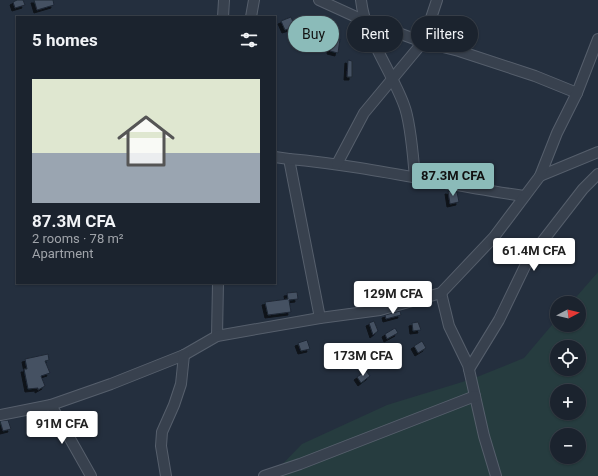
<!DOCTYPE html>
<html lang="en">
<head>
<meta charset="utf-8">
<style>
  :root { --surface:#1b232e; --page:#282f3a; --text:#f1f3f6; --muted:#a0a4aa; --line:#39404a; --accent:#8bbbb9 }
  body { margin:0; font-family:Roboto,sans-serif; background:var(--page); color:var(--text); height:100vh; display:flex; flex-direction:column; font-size:15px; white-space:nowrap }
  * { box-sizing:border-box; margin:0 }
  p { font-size:13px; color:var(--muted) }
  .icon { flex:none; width:22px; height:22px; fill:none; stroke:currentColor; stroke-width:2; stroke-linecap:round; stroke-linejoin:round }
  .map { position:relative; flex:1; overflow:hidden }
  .drawer { position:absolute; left:16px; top:16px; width:260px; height:268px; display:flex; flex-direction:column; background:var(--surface); border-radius:0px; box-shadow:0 1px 3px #0004,0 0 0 1px var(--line) }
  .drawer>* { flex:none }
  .top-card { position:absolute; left:288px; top:16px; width:250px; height:36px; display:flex; gap:8px }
  .needle { width:26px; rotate:83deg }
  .tools { position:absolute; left:550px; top:296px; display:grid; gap:8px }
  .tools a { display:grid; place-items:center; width:36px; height:36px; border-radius:50%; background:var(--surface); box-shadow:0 1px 3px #0004,0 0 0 1px var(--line); font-size:20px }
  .price { position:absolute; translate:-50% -34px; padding:0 9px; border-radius:4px; background:#fff; color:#222; font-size:13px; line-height:26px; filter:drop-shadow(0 1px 2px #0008) }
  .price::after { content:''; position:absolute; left:50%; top:24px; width:12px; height:9px; margin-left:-6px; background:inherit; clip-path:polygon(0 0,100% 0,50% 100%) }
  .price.selected { background:var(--accent); color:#111 }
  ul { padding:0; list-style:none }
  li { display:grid; align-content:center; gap:8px; height:212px; padding:0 16px }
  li+li { border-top:1px solid var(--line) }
  li span { display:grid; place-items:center; height:124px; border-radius:0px; color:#555 }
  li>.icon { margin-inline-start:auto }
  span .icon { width:72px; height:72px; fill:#fffc; stroke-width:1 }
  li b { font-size:17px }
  h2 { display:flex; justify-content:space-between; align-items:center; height:48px; padding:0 16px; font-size:17px }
  .tag { padding:0 14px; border-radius:18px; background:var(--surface); box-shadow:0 1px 3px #0004,0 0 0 1px var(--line); font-size:14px; line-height:36px }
  .tag.selected { background:var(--accent); color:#111 }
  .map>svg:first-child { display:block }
  .green { fill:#263c3f; fill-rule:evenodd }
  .building { fill:#455162; stroke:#1f2835; filter:url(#shadow) }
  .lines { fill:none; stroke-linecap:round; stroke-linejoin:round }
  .minor-casing { stroke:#565f6c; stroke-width:12 }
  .minor { stroke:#38414e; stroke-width:10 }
</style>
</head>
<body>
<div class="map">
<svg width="598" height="476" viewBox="0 0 598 476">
  <defs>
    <filter id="shadow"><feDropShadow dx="-3" dy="3" stdDeviation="0" flood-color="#0009"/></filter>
  </defs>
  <rect width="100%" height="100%" fill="#242f3e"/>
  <path class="green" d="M598,272V476H271L302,444L387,405L472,379L524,358L557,319V325H579V303H571ZM557,347H579V369H557ZM557,391H579V413H557ZM557,435H579V457H557Z"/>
  <g class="building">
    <path d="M17,0H23L25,5L15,8L13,2Z"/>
    <path d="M34,0H53L54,5L37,10Z"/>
    <path d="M291,17L295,27L285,30L281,21Z"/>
    <path d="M333,38L340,39L338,53L330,51Z"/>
    <path d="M348,60L352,61V77H347Z"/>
    <path d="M448,191L457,192L459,202L450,204Z"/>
    <path d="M297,292L298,299L289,300L291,312L268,315L265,302L288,299L287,293Z"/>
    <path d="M400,311L401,315L386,319L385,315Z"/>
    <path d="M374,321L378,331L373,335L369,323Z"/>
    <path d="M418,322L421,330L413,331L412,323Z"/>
    <path d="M395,328L398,333L387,339L385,334Z"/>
    <path d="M307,340L310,349L301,351L298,343Z"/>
    <path d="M422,341L426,348L418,353L414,346Z"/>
    <path d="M357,353L361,358L345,366L343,361Z"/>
    <path d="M48,354L49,360L45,361L50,373L41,376L45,386L38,390V388L28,389L24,369H27L25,359Z"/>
    <path d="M374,355L378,360L364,369L361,365Z"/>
    <path d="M366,371L370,376L361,383L357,377Z"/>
    <path d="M8,420L11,429L3,431L0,421Z"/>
  </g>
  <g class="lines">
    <defs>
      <g id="minor">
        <path d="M319,0L365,21L423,42L459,51L535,76L577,93"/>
        <path d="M361,0C365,37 391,70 404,105C411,123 413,157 415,178"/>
        <path d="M223,17L224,0"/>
        <path d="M251,17L254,0"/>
        <path d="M275,157L289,159L320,318"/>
        <path d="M289,159C368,166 445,185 524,196"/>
        <path d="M337,164L364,113L423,42L437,0"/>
        <path d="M540,176L598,152"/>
        <path d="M441,293L449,326L468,365L484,436L496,476"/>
        <path d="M217,336L218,283"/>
        <path d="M469,369L499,320L528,260L583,189L598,174"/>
        <path d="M51,405L91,476"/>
        <path d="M0,415L51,405L111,384L184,355L217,336L320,318L380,310L441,293L494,237L540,176L557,133L577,93L598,39"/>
        <path d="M166,476L161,446L162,432L174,405L181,384L184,355"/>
        <path d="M264,476L300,464L475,396"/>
      </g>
    </defs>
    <use href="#minor" class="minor-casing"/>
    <use href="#minor" class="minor"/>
  </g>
</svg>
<div class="tools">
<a><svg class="needle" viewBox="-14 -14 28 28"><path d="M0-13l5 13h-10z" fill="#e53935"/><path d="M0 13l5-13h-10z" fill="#a0a4aa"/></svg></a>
<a><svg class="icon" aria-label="locate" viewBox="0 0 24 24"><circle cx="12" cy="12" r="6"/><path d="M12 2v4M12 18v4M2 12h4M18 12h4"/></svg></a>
<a>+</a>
<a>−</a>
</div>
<b class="price selected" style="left:453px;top:197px">87.3M CFA</b>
<b class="price" style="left:534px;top:272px">61.4M CFA</b>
<b class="price" style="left:393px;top:315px">129M CFA</b>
<b class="price" style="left:363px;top:377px">173M CFA</b>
<b class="price" style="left:62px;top:445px">91M CFA</b>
<div class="top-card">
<a class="tag selected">Buy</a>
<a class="tag">Rent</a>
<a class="tag">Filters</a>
</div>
<section class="drawer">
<h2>5 homes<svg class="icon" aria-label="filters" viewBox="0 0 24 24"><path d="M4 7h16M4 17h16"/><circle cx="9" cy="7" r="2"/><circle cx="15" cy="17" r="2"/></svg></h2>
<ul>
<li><span style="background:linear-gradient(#dfe7d0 60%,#9aa5b1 0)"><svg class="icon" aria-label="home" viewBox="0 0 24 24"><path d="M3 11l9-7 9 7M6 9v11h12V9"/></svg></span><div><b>87.3M CFA</b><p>2 rooms · 78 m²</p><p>Apartment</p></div></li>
</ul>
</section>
</div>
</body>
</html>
